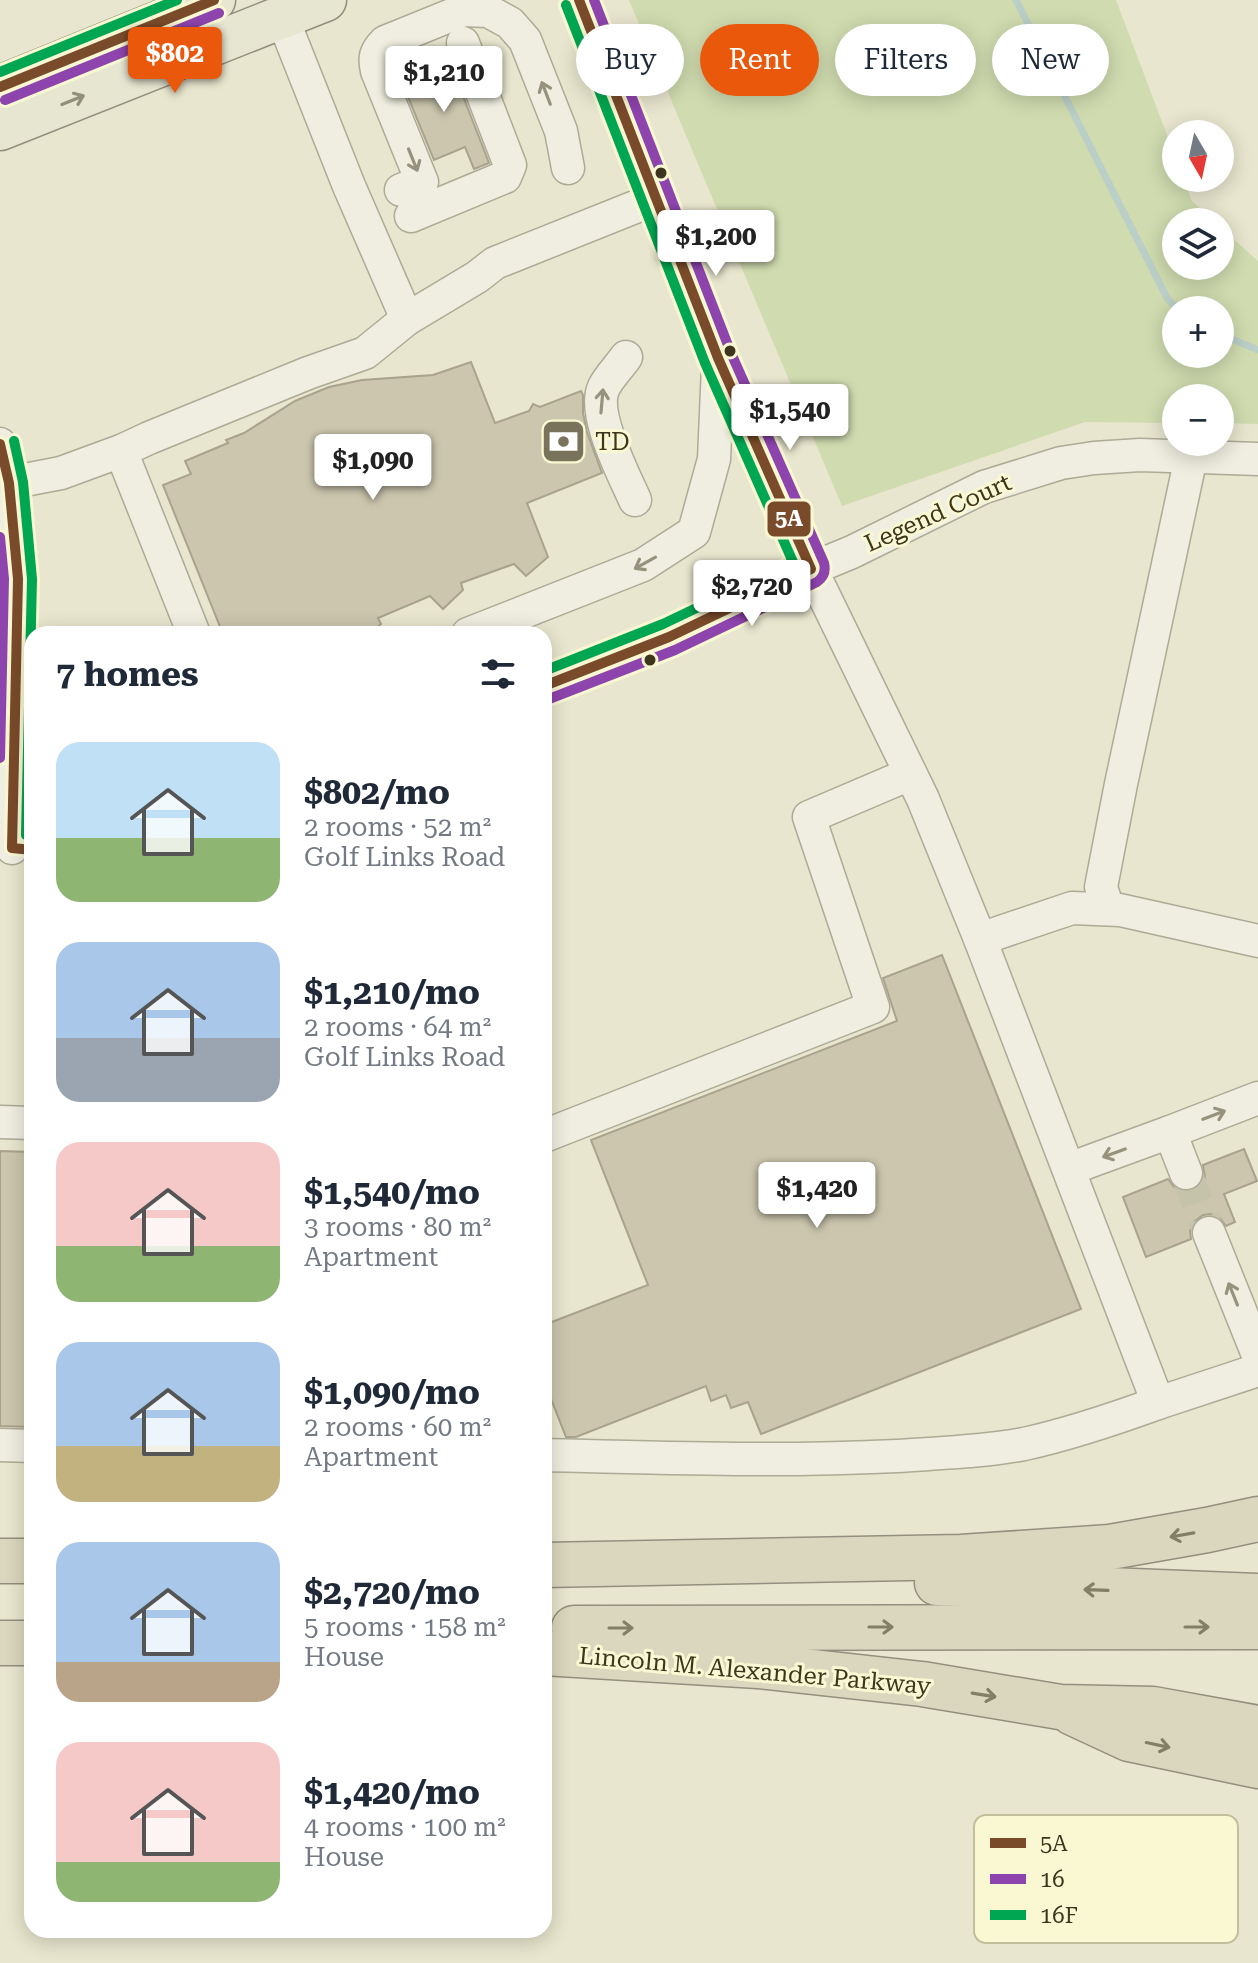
<!DOCTYPE html>
<html lang="en">
<head>
<meta charset="utf-8">
<style>
  :root { --surface:#fff; --page:#f2f2f3; --text:#1f2937; --muted:#747a83; --accent:#ea580c }
  body { margin:0; font-family:"Roboto Serif",serif; background:var(--page); color:var(--text); height:100vh; display:flex; flex-direction:column; font-size:30px; white-space:nowrap }
  * { box-sizing:border-box; margin:0 }
  p { font-size:26px; color:var(--muted) }
  .icon { flex:none; width:44px; height:44px; fill:none; stroke:currentColor; stroke-width:2; stroke-linecap:round; stroke-linejoin:round }
  .map { position:relative; flex:1; overflow:hidden }
  .drawer { position:absolute; left:24px; top:626px; width:528px; height:1312px; display:flex; flex-direction:column; background:var(--surface); border-radius:24px; box-shadow:0 4px 20px #0003 }
  .drawer>* { flex:none }
  .banner { position:absolute; left:576px; top:24px; width:562px; height:72px; display:flex; gap:16px }
  .needle { width:52px; rotate:171deg }
  .buttons { position:absolute; left:1162px; top:120px; display:grid; gap:16px }
  .buttons a { display:grid; place-items:center; width:72px; height:72px; border-radius:50%; background:var(--surface); box-shadow:0 4px 20px #0003; font-size:40px }
  .price { position:absolute; translate:-50% -68px; padding:0 18px; border-radius:8px; background:#fff; color:#222; font-size:26px; line-height:52px; filter:drop-shadow(0 2px 4px #0008) }
  .price::after { content:''; position:absolute; left:50%; top:48px; width:24px; height:18px; margin-left:-12px; background:inherit; clip-path:polygon(0 0,100% 0,50% 100%) }
  .price.active { background:var(--accent); color:#fff }
  ul { padding:0; list-style:none }
  li { display:flex; align-items:center; gap:24px; height:200px; padding:0 32px }
  li span { display:grid; place-items:center; flex:none; width:224px; height:160px; border-radius:24px; color:#555 }
  li>.icon { margin-inline-start:auto }
  span .icon { width:96px; height:96px; fill:#fffc; stroke-width:1 }
  li b { font-size:34px }
  h2 { display:flex; justify-content:space-between; align-items:center; height:96px; padding:0 32px; font-size:34px }
  .tag { padding:0 28px; border-radius:36px; background:var(--surface); box-shadow:0 4px 20px #0003; font-size:28px; line-height:72px }
  .tag.active { background:var(--accent); color:#fff }
  .map>svg:first-child { display:block }
  .green { fill:#d0dbaf; fill-rule:evenodd }
  .lines { fill:none; stroke-linecap:round; stroke-linejoin:round }
  .stream { stroke:#b9cfc7; stroke-width:7 }
  .building { fill:#ccc6ae; stroke:#a9a28c; stroke-width:2 }
  .minor-tunnel { stroke:#c6c3ab; stroke-width:32; stroke-dasharray:32 16; stroke-linecap:butt }
  .minor-casing { stroke:#adaa96; stroke-width:35 }
  .major-casing { stroke:#938f7e; stroke-width:45 }
  .highway-casing { stroke:#938f7e; stroke-width:47 }
  .minor { stroke:#efeee0; stroke-width:32 }
  .major { stroke:#e7e6d1; stroke-width:42 }
  .highway { stroke:#dbd7be; stroke-width:44 }
  .bus-1-casing { stroke:#f9f8d3; stroke-width:16 }
  .bus-2-casing { stroke:#f9f8d3; stroke-width:16 }
  .bus-3-casing { stroke:#f9f8d3; stroke-width:16 }
  .bus-1 { stroke:#7a4b2a; stroke-width:10 }
  .bus-2 { stroke:#8e44ad; stroke-width:10 }
  .bus-3 { stroke:#00a651; stroke-width:10 }
  .oneway { stroke:#96927e }
  .oneway2 { stroke:#928e77 }
  .oneway3 { stroke:#847e65 }
  .bus-dot { fill:#3d351d; stroke:#f9f8d3; stroke-width:3 }
  .labels { text-anchor:middle; stroke-width:6; stroke-linejoin:round; paint-order:stroke }
  .poi-label { font-size:24px; fill:#3d351d; stroke:#f9f8d3; text-anchor:start }
  .street-label { font-size:24px; fill:#3d351d; stroke:#f9f8d3 }
  .key { fill:#f9f8d3; stroke:#c1be9c; stroke-width:2 }
  .key-label { font-size:22px; fill:#3d351d }
  .line-badge { stroke:#f9f8d3; stroke-width:3 }
  .badge-label { font-size:22px; text-anchor:middle; font-weight:bold; fill:#fff }
</style>
</head>
<body>
<div class="map">
<svg width="1258" height="1963" viewBox="0 0 1258 1963">
  <rect width="100%" height="100%" fill="#e8e6ce"/>
  <path class="green" d="M629,0H1116L1176,159V178H1183L1192,201L1215,222H1176V266H1220V227L1258,261V424L1220,423V398H1176V423L1085,422L842,506ZM1176,310H1220V354H1176Z"/>
  <g class="lines">
    <g class="stream">
      <path d="M1016,0L1167,298L1178,310"/>
      <path d="M1220,334L1258,350"/>
    </g>
  </g>
  <g class="building">
    <path d="M449,60L489,163L474,169L465,147L434,160L401,80Z"/>
    <path d="M471,362L495,423L529,411L533,404L540,407L581,391L583,395V413L587,432L602,473L527,503L548,557L526,576L514,564L461,583L463,590L443,609L430,596L378,618L381,624L370,634H223L163,485L191,474L185,461L228,443L226,440L244,433L295,401L329,387L362,380L433,375Z"/>
    <path d="M942,955L1081,1309L761,1434L748,1402L731,1408L726,1395L711,1401L706,1386L576,1437H566L544,1381V1325L648,1285L591,1140L897,1021L883,978Z"/>
    <path d="M1244,1149L1257,1181L1224,1194L1235,1222L1226,1226L1220,1218L1211,1214L1203,1215L1194,1222L1190,1231L1191,1239L1146,1257L1123,1197L1168,1179L1174,1187L1182,1192L1194,1190L1201,1184L1205,1177L1203,1165Z"/>
    <path d="M0,1151L32,1152V1427L0,1426Z"/>
  </g>
  <g class="lines">
    <path class="minor-tunnel" d="M1186,1173L1209,1233"/>
    <defs>
      <g id="minor">
        <path d="M282,17L349,186L407,319"/>
        <path d="M401,190L422,182L377,71C374,58 375,52 385,42L464,10L488,11L510,23L525,40L561,131L568,168"/>
        <path d="M411,216L505,177L510,165L463,43"/>
        <path d="M626,357C619,367 609,377 604,387C591,413 624,475 635,500"/>
        <path d="M0,444L9,483L18,579L12,848"/>
        <path d="M121,451L194,634"/>
        <path d="M9,483L61,473L121,451L149,438L308,373L365,353L407,319L477,277L495,263L655,199"/>
        <path d="M468,634L643,565L694,532L714,459L718,366"/>
        <path d="M544,686L669,637L811,569L852,552L984,487L1061,463L1094,458L1140,455L1258,459"/>
        <path d="M1108,909L1101,887L1121,784L1191,457"/>
        <path d="M980,939L1072,908L1120,910L1258,941"/>
        <path d="M0,1122L32,1123"/>
        <path d="M1170,1132L1258,1098"/>
        <path d="M544,1136L873,1007L809,817L910,774"/>
        <path d="M1069,1169L1170,1132L1186,1173"/>
        <path d="M1209,1233L1258,1355"/>
        <path d="M1158,1403L1258,1370"/>
        <path d="M0,1445L32,1446"/>
        <path d="M544,1455C662,1458 779,1462 897,1456C939,1453 982,1452 1024,1444C1070,1434 1114,1419 1158,1403L980,939L923,799L811,569L718,358L579,0"/>
      </g>
      <g id="major">
        <path d="M0,87L214,0"/>
        <path d="M0,129L325,0"/>
      </g>
      <g id="highway">
        <path d="M0,1561H32"/>
        <path d="M544,1565L961,1557L1110,1547L1207,1530L1258,1519"/>
        <path d="M937,1583L1258,1596"/>
        <path d="M574,1628L1258,1627"/>
        <path d="M0,1643H32"/>
        <path d="M544,1653L758,1666L922,1684L1060,1707L1153,1709L1258,1728"/>
        <path d="M1073,1713L1129,1739L1258,1766"/>
      </g>
    </defs>
    <use href="#minor" class="minor-casing"/>
    <use href="#major" class="major-casing"/>
    <use href="#highway" class="highway-casing"/>
    <use href="#minor" class="minor"/>
    <use href="#major" class="major"/>
    <use href="#highway" class="highway"/>
    <defs>
      <g id="bus-1">
        <path d="M0,87L214,0"/>
        <path d="M0,444L9,483L18,579L12,848L32,850"/>
        <path d="M544,686L669,637L811,569L718,358L579,0"/>
      </g>
      <g id="bus-2">
        <path d="M5,100L219,13"/>
        <path d="M0,537L4,579L0,758"/>
        <path d="M549,699L675,650L817,582C824,577 826,571 824,563L731,353L594,0"/>
      </g>
      <g id="bus-3">
        <path d="M0,72L177,0"/>
        <path d="M14,441L23,482L32,579L26,835L32,836"/>
        <path d="M544,671L663,624L793,562L705,363L566,5"/>
      </g>
    </defs>
    <use href="#bus-1" class="bus-1-casing"/>
    <use href="#bus-2" class="bus-2-casing"/>
    <use href="#bus-3" class="bus-3-casing"/>
    <use href="#bus-1" class="bus-1"/>
    <use href="#bus-2" class="bus-2"/>
    <use href="#bus-3" class="bus-3"/>
  </g>
  <defs><path id="oneway-shaft" d="M-6 0H5M1.5-3L5.5 0L1.5 3" fill="none" stroke-width="1.6" stroke-linecap="round" stroke-linejoin="round" transform="scale(2)"/></defs>
  <g class="oneway">
    <use href="#oneway-shaft" transform="translate(546 93) rotate(-111)"/>
    <use href="#oneway-shaft" transform="translate(413 160) rotate(68)"/>
    <use href="#oneway-shaft" transform="translate(602 401) rotate(-85)"/>
    <use href="#oneway-shaft" transform="translate(645 563) rotate(151)"/>
    <use href="#oneway-shaft" transform="translate(1214 1115) rotate(-21)"/>
    <use href="#oneway-shaft" transform="translate(1114 1153) rotate(160)"/>
    <use href="#oneway-shaft" transform="translate(1233 1294) rotate(-112)"/>
  </g>
  <use class="oneway2" href="#oneway-shaft" transform="translate(73 100) rotate(-22)"/>
  <g class="oneway3">
    <use href="#oneway-shaft" transform="translate(1182 1535) rotate(170)"/>
    <use href="#oneway-shaft" transform="translate(1096 1590) rotate(-178)"/>
    <use href="#oneway-shaft" transform="translate(881 1627)"/>
    <use href="#oneway-shaft" transform="translate(1197 1627)"/>
    <use href="#oneway-shaft" transform="translate(621 1628)"/>
    <use href="#oneway-shaft" transform="translate(984 1695) rotate(9)"/>
    <use href="#oneway-shaft" transform="translate(1158 1745) rotate(12)"/>
  </g>
  <defs>
    <symbol id="bank-square" viewBox="-11 -11 22 22"><rect x="-9" y="-9" width="18" height="18" rx="4" fill="#79735b" stroke="#f9f8d3"/><path d="M-6-4H6V4H-6ZM0-2.3a2.3 2.3 0 1 0 0 4.6a2.3 2.3 0 1 0 0-4.6Z" fill="#fff"/></symbol>
  </defs>
  <g fill-rule="evenodd">
    <use href="#bank-square" x="538" y="416" width="51" height="51"/>
  </g>
  <g class="bus-dot">
    <circle cx="661" cy="173" r="7"/>
    <circle cx="730" cy="351" r="7"/>
    <circle cx="650" cy="660" r="7"/>
  </g>
  <g class="labels">
    <g class="poi-label">
      <text x="595" y="450">TD</text>
    </g>
    <g class="street-label">
      <text transform="translate(938 513) rotate(-24)" y="8">Legend Court</text>
      <text transform="translate(755 1671) rotate(5)" y="8">Lincoln M. Alexander Parkway</text>
    </g>
  </g>
  <rect x="974" y="1815" width="264" height="128" rx="12" class="key"/>
  <rect x="990" y="1838" width="36" height="10" fill="#7a4b2a"/>
  <rect x="990" y="1874" width="36" height="10" fill="#8e44ad"/>
  <rect x="990" y="1910" width="36" height="10" fill="#00a651"/>
  <g class="key-label">
    <text x="1040" y="1851">5A</text>
    <text x="1040" y="1887">16</text>
    <text x="1040" y="1923">16F</text>
  </g>
  <rect class="line-badge" x="766" y="500" width="46" height="38" rx="8" fill="#7a4b2a"/>
  <g class="badge-label">
    <text x="789" y="526">5A</text>
  </g>
</svg>
<div class="buttons">
<a><svg class="needle" viewBox="-14 -14 28 28"><path d="M0-13l5 13h-10z" fill="#e53935"/><path d="M0 13l5-13h-10z" fill="#747a83"/></svg></a>
<a><svg class="icon" aria-label="layers" viewBox="0 0 24 24"><path d="M12 4l9 5-9 5-9-5zM3 14l9 5 9-5"/></svg></a>
<a>+</a>
<a>−</a>
</div>
<b class="price active" style="left:175px;top:95px">$802</b>
<b class="price" style="left:444px;top:114px">$1,210</b>
<b class="price" style="left:716px;top:278px">$1,200</b>
<b class="price" style="left:790px;top:452px">$1,540</b>
<b class="price" style="left:373px;top:502px">$1,090</b>
<b class="price" style="left:752px;top:628px">$2,720</b>
<b class="price" style="left:817px;top:1230px">$1,420</b>
<div class="banner">
<a class="tag">Buy</a>
<a class="tag active">Rent</a>
<a class="tag">Filters</a>
<a class="tag">New</a>
</div>
<section class="drawer">
<h2>7 homes<svg class="icon" aria-label="filters" viewBox="0 0 24 24"><path d="M4 7h16M4 17h16"/><circle cx="9" cy="7" r="2"/><circle cx="15" cy="17" r="2"/></svg></h2>
<ul>
<li><span style="background:linear-gradient(#bfe0f5 60%,#8fb573 0)"><svg class="icon" aria-label="home" viewBox="0 0 24 24"><path d="M3 11l9-7 9 7M6 9v11h12V9"/></svg></span><div><b>$802/mo</b><p>2 rooms · 52 m²</p><p>Golf Links Road</p></div></li>
<li><span style="background:linear-gradient(#a9c7e8 60%,#9aa5b1 0)"><svg class="icon" aria-label="home" viewBox="0 0 24 24"><path d="M3 11l9-7 9 7M6 9v11h12V9"/></svg></span><div><b>$1,210/mo</b><p>2 rooms · 64 m²</p><p>Golf Links Road</p></div></li>
<li><span style="background:linear-gradient(#f6c9c9 65%,#8fb573 0)"><svg class="icon" aria-label="home" viewBox="0 0 24 24"><path d="M3 11l9-7 9 7M6 9v11h12V9"/></svg></span><div><b>$1,540/mo</b><p>3 rooms · 80 m²</p><p>Apartment</p></div></li>
<li><span style="background:linear-gradient(#a9c7e8 65%,#c2b280 0)"><svg class="icon" aria-label="home" viewBox="0 0 24 24"><path d="M3 11l9-7 9 7M6 9v11h12V9"/></svg></span><div><b>$1,090/mo</b><p>2 rooms · 60 m²</p><p>Apartment</p></div></li>
<li><span style="background:linear-gradient(#a9c7e8 75%,#b9a48a 0)"><svg class="icon" aria-label="home" viewBox="0 0 24 24"><path d="M3 11l9-7 9 7M6 9v11h12V9"/></svg></span><div><b>$2,720/mo</b><p>5 rooms · 158 m²</p><p>House</p></div></li>
<li><span style="background:linear-gradient(#f6c9c9 75%,#8fb573 0)"><svg class="icon" aria-label="home" viewBox="0 0 24 24"><path d="M3 11l9-7 9 7M6 9v11h12V9"/></svg></span><div><b>$1,420/mo</b><p>4 rooms · 100 m²</p><p>House</p></div></li>
</ul>
</section>
</div>
</body>
</html>
